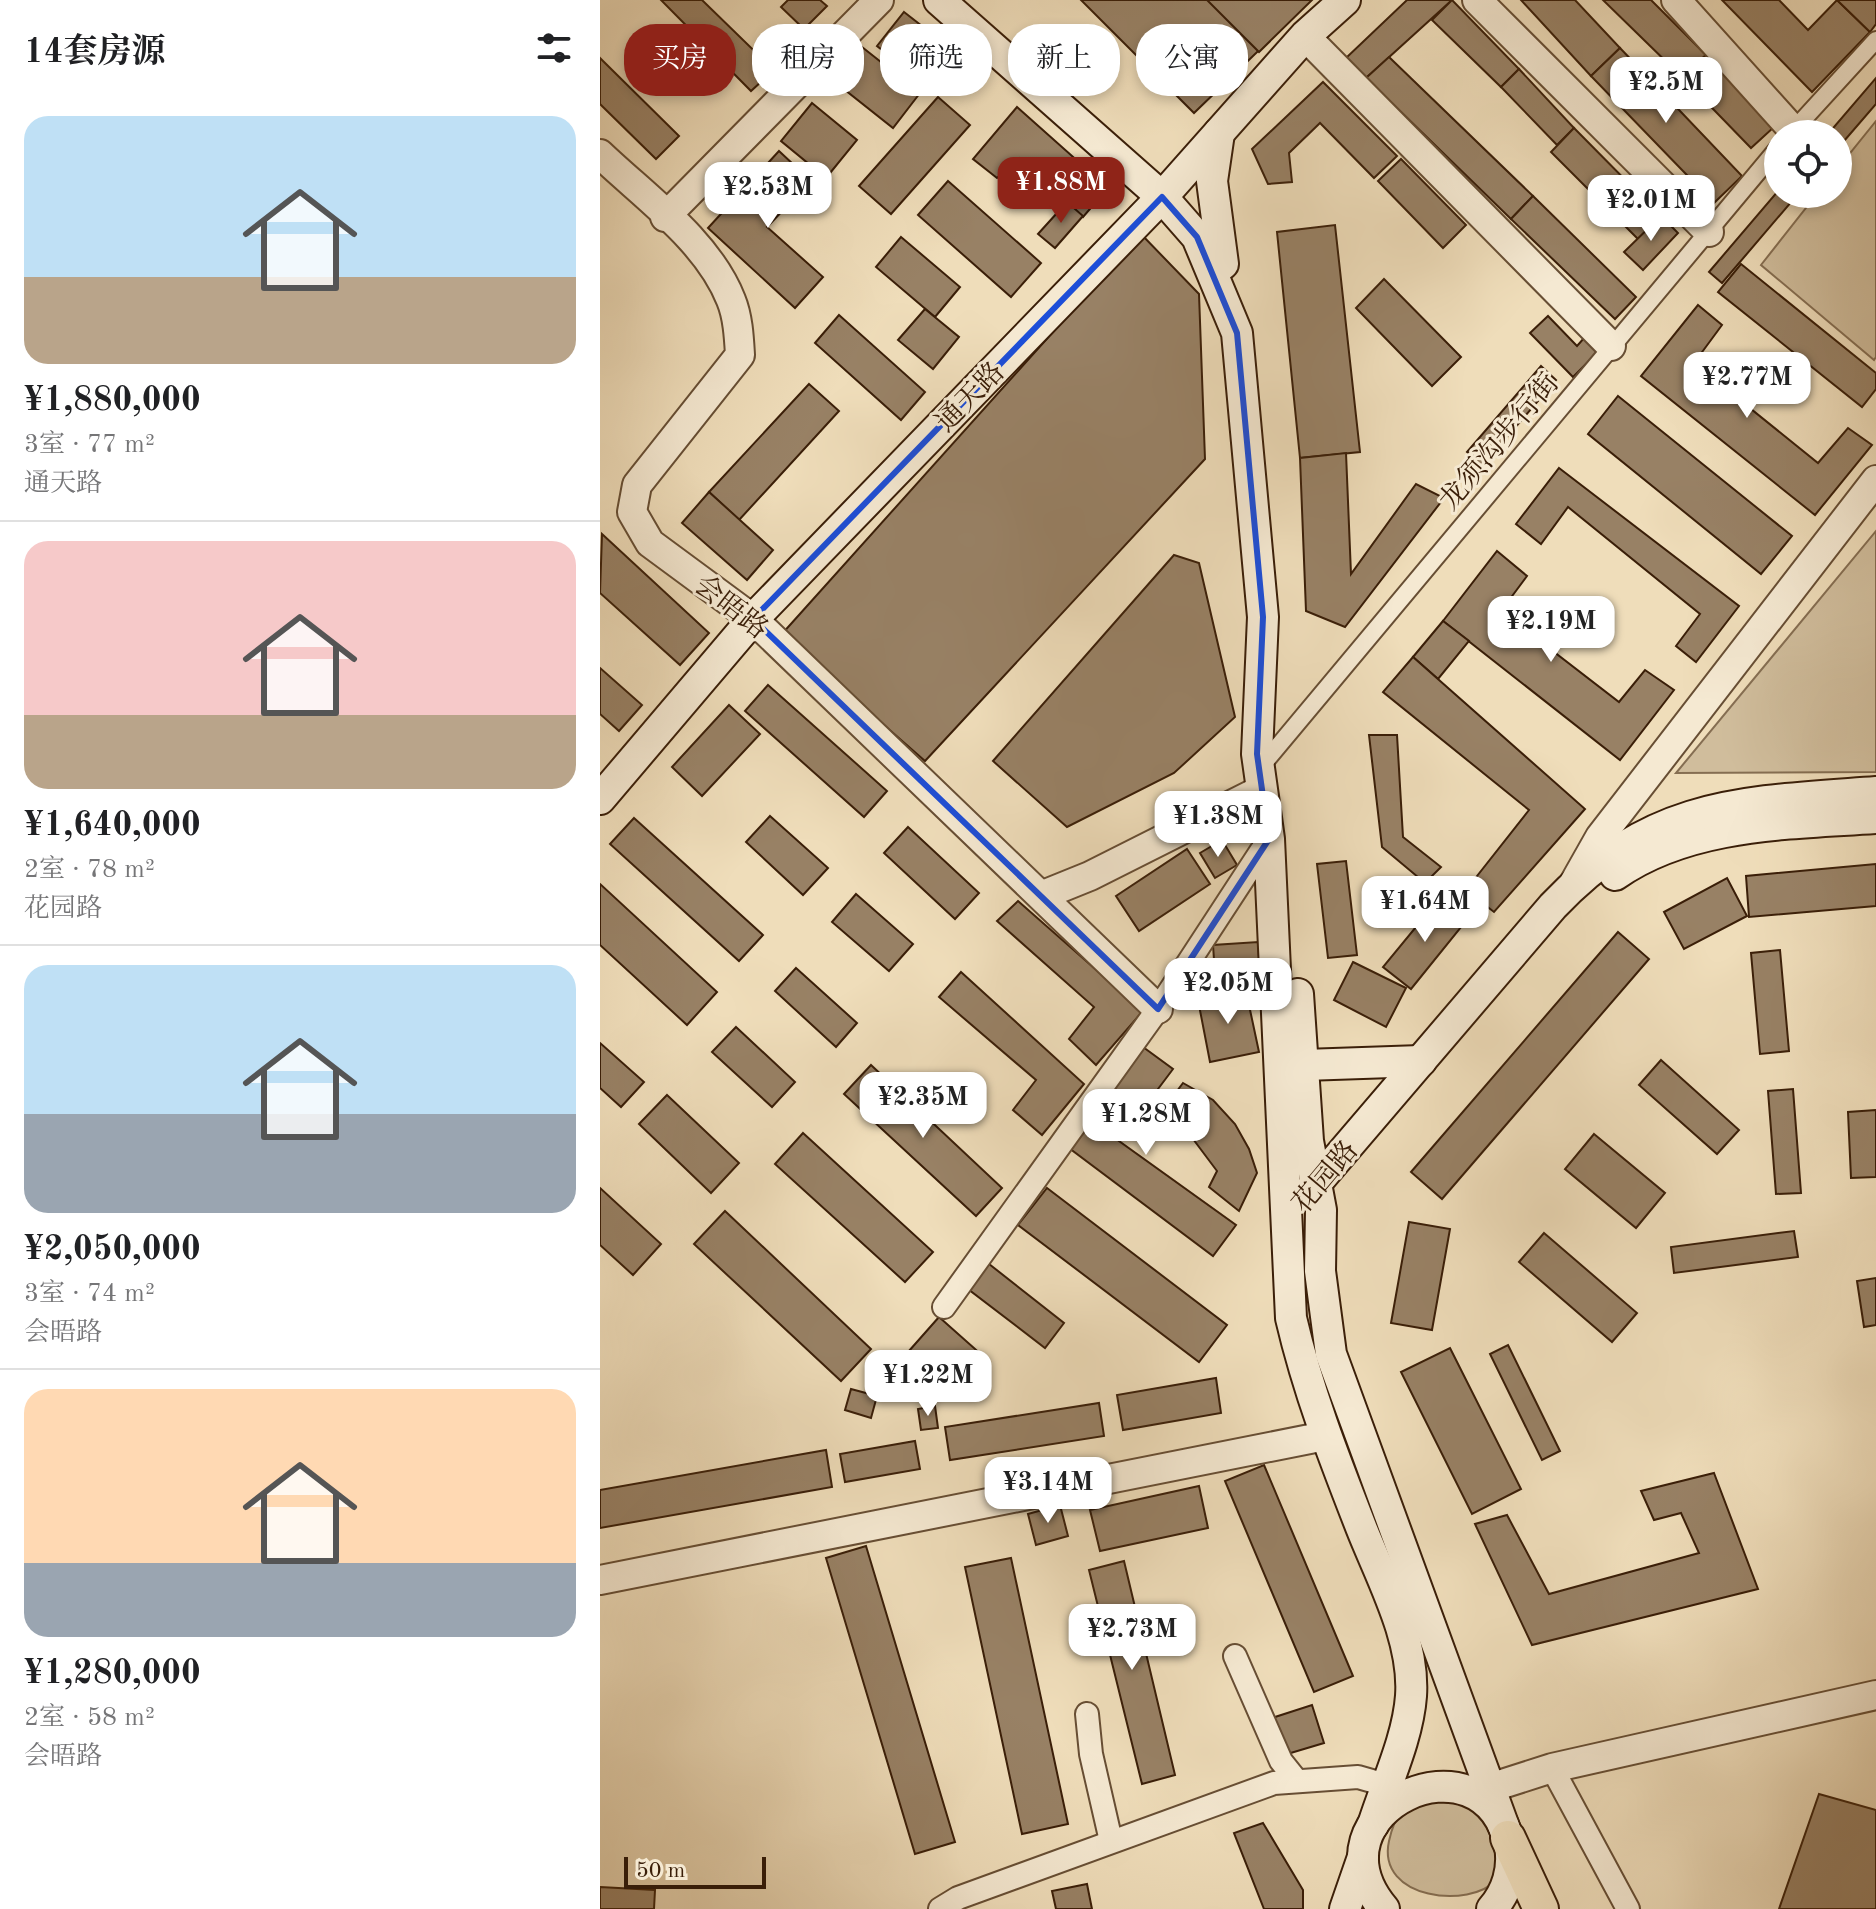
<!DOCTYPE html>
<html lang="zh">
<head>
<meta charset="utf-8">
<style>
  :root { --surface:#fff; --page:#f2f2f2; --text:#202124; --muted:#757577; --line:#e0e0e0; --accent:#8f2418 }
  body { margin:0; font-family:"Old Standard TT","Noto Serif SC",serif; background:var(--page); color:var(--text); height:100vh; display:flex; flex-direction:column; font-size:30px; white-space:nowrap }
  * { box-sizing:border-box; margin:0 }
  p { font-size:26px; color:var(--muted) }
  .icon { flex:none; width:44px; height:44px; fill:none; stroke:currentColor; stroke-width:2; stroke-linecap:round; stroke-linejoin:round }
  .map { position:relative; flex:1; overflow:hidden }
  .drawer { display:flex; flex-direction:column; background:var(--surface); width:600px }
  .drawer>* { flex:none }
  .top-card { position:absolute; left:24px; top:24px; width:760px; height:72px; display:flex; gap:16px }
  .buttons { position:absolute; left:1164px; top:120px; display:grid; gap:16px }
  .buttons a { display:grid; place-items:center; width:88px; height:88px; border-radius:50%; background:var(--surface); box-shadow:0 4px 12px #0003; font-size:40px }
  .scale { position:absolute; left:24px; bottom:20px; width:142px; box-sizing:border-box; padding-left:8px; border:4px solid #3a1e08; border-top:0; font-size:22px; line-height:28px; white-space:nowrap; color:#3a1e08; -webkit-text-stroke:6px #f5e9d2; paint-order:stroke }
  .price { position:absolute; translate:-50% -68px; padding:0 18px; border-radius:16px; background:#fff; color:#222; font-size:26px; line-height:52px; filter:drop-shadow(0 2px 4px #0008) }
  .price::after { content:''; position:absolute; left:50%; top:48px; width:24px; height:18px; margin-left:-12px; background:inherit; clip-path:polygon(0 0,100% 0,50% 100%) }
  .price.current { background:var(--accent); color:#fff }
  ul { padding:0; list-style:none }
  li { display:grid; align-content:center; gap:16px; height:424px; padding:0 24px }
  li+li { border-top:2px solid var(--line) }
  li span { display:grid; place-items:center; height:248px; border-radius:24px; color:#555 }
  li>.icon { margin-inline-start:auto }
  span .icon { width:144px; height:144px; fill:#fffc; stroke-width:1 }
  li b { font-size:34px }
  h2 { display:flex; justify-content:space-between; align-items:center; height:96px; padding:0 24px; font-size:34px }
  .pill { padding:0 28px; border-radius:32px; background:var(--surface); box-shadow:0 4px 12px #0003; font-size:28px; line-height:72px }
  .pill.current { background:var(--accent); color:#fff }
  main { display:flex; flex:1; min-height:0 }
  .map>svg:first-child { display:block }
  .green { fill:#d0bd9c; stroke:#856e52; stroke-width:2 }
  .building { fill:#988165; stroke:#3a1e08; stroke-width:2 }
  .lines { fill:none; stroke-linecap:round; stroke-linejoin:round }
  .pedestrian-casing { stroke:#674e34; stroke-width:20 }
  .minor-casing { stroke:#674e34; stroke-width:26 }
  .tertiary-casing { stroke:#674e34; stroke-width:32 }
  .secondary-casing { stroke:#3a1e08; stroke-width:34 }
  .primary-casing { stroke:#3a1e08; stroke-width:38 }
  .pedestrian { stroke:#f5e9d2; stroke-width:16 }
  .minor { stroke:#f5e9d2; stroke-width:22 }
  .tertiary { stroke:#f5e9d2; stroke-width:28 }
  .secondary { stroke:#f5e9d2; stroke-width:30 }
  .primary { stroke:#efddba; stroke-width:34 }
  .marked { fill:none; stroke:#1d4ed8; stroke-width:6; stroke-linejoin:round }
  .labels { text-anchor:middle; stroke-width:6; stroke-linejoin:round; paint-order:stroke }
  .street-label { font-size:28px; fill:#3a1e08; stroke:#f5e9d2 }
</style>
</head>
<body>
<main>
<section class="drawer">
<h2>14套房源<svg class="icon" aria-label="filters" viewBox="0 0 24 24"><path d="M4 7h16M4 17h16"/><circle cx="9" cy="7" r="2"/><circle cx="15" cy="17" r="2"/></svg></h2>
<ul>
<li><span style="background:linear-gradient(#bfe0f5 65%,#b9a48a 0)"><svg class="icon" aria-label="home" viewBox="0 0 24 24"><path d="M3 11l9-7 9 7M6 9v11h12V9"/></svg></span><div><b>¥1,880,000</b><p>3室 · 77 m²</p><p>通天路</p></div></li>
<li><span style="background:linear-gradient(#f6c9c9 70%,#b9a48a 0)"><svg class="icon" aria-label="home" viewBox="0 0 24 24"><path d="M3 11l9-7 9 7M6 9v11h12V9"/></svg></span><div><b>¥1,640,000</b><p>2室 · 78 m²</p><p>花园路</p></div></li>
<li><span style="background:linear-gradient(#bfe0f5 60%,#9aa5b1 0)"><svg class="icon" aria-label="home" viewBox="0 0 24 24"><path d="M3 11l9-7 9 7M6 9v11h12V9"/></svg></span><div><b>¥2,050,000</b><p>3室 · 74 m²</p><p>会晤路</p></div></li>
<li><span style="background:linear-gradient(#ffd9b3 70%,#9aa5b1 0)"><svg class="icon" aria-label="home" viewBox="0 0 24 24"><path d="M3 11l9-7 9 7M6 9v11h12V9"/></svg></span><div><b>¥1,280,000</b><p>2室 · 58 m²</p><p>会晤路</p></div></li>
</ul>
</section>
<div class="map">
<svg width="1276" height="1909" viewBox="0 0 1276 1909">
  <rect width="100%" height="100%" fill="#efddba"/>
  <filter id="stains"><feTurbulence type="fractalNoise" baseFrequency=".0025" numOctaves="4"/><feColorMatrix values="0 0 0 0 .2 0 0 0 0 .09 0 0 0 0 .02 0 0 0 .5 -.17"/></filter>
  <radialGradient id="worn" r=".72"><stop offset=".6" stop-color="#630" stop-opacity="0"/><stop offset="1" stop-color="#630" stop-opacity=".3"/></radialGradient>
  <g class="green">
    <path d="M1276,121V357L1274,360L1161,265L1217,194H1238V168Z"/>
    <path d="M1276,531V772L1076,773Z"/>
    <path d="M853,1793L898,1825C897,1840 902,1867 896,1880C871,1909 776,1900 789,1841C791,1832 794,1820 801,1813C812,1803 839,1798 853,1793Z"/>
  </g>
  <g class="building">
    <path d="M61,0H102L174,70L151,91Z"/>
    <path d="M188,0H220L227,6L204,29L181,7Z"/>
    <path d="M481,0H711L594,113Z"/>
    <path d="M607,0H712L659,52Z"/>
    <path d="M807,0H852L766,78L746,58Z"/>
    <path d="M852,0L919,69L901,87L832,20Z"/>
    <path d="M921,0H975L1020,48L991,76Z"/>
    <path d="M1003,0H1051L1106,55L1082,77Z"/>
    <path d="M1122,0H1179L1208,30L1237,0L1270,32L1212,92Z"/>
    <path d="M1237,0H1276V24L1270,32Z"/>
    <path d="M304,12L363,58L336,92L277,46Z"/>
    <path d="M262,47L320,93L293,128L235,82Z"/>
    <path d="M1020,48L1142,176L1114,203L991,76Z"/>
    <path d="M1106,55L1174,127L1151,148L1082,77Z"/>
    <path d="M789,57L933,196L911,219L766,78Z"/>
    <path d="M0,58L79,136L56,159L0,104Z"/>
    <path d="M919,69L974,128L957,145L901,87Z"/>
    <path d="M1276,78V104L1238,148V134H1228Z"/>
    <path d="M723,82L797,156L774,178L720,123L689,153L692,182L668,184L652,149Z"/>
    <path d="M338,97L370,125L291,214L259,186Z"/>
    <path d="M212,103L257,140L226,178L181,141Z"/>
    <path d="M417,107L508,188L483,217L419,158L397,178L373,159Z"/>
    <path d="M974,128L1061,216L1038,239L951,152Z"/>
    <path d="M179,151L211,181L167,227L223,277L195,308L108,228Z"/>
    <path d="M801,159L866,225L843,248L778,181Z"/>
    <path d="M348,181L441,263L411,297L318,215Z"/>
    <path d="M1178,191L1198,194L1122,283L1109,272Z"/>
    <path d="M933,196L1036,297L1015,319L911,219Z"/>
    <path d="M467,202L483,216L455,248L438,234Z"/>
    <path d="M1061,216L1078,233L1043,270L1024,252Z"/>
    <path d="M735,225L760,452L700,458L677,232Z"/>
    <path d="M541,234L599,294L605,459L325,761L181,635Z"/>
    <path d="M301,237L360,287L335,317L276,267Z"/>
    <path d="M1141,264L1276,373V389L1262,407L1118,292Z"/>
    <path d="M784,279L861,357L832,386L756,308Z"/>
    <path d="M1098,305L1122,325L1094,363L1218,463L1248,428L1272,445L1215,515L1041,376Z"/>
    <path d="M325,309L359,337L333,369L298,340Z"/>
    <path d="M239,315L325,392L301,420L215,343Z"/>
    <path d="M948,316L977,346L985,337L999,351L973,377L930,333Z"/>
    <path d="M941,366L956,380L882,466L867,452Z"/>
    <path d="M209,384L239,411L139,520L109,492Z"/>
    <path d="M1018,396L1192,536L1161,574L988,434Z"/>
    <path d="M746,453L751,574L816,484L844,498L745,627L706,611L700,458Z"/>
    <path d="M959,468L1139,606L1096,662L1076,646L1100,614L968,507L941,544L916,524Z"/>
    <path d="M109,492L173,550L147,580L82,523Z"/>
    <path d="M2,534L109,633L80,665L0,593Z"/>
    <path d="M897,551L927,576L901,611L1019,702L1045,670L1074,690L1020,760L843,621Z"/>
    <path d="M574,555L599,563L635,717L574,773L467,827L393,761Z"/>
    <path d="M843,621L869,641L838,679L813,657Z"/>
    <path d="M813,657L985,809L894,912L866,890L929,810L783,692Z"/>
    <path d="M0,668L42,705L19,731L0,714Z"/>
    <path d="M168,685L287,791L264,817L145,711Z"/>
    <path d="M129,705L160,734L102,796L72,767Z"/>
    <path d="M769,735H797L803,837L841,867L825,883L782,847Z"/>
    <path d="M170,816L228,868L203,895L146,842Z"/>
    <path d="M34,818L163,935L139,961L10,844Z"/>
    <path d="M308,827L379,893L355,919L284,853Z"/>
    <path d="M622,840L637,865L615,878L600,853Z"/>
    <path d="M587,849L610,884L539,931L516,896Z"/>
    <path d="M746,861L757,955L728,958L717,864Z"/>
    <path d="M1276,864V906L1149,917L1146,876Z"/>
    <path d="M1127,878L1147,916L1084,949L1064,912Z"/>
    <path d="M0,884L117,992L87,1025L0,945Z"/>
    <path d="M256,894L313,944L289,971L232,922Z"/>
    <path d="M839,899L866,921L811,989L783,967Z"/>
    <path d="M418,901L543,1011L496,1065L469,1039L494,1007L397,921Z"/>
    <path d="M1018,932L1049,959L842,1199L811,1172Z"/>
    <path d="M658,942L661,986L616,989L613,945Z"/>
    <path d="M1180,950L1189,1051L1160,1054L1151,953Z"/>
    <path d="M753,962L806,988L786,1027L734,1000Z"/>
    <path d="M196,968L257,1023L236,1047L175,991Z"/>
    <path d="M361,972L484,1084L442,1135L413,1110L436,1080L339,997Z"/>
    <path d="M646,991L659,1052L610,1062L598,1000Z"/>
    <path d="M136,1027L195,1082L172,1107L112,1052Z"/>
    <path d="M0,1043L44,1082L21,1107L0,1088Z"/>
    <path d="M543,1047L573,1069L519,1141L636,1225L613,1256L469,1148Z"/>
    <path d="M1061,1060L1139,1130L1117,1154L1039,1085Z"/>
    <path d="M271,1065L402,1188L376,1216L244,1094Z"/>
    <path d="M583,1083L613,1100L635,1124L649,1149L657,1173L639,1211L609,1187L617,1171L581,1123L562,1111Z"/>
    <path d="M1193,1089L1201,1193L1176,1194L1168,1091Z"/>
    <path d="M67,1095L139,1163L111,1193L39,1124Z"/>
    <path d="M1276,1110V1177L1251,1178L1248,1112Z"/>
    <path d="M203,1133L333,1252L305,1282L175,1164Z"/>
    <path d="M994,1134L1065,1193L1036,1228L965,1169Z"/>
    <path d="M0,1188L61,1244L33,1275L0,1245Z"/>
    <path d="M447,1188L627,1325L599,1362L418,1225Z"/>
    <path d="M125,1211L271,1349L241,1381L94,1244Z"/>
    <path d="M809,1222L850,1229L832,1330L791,1323Z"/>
    <path d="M1194,1231L1198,1257L1074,1273L1071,1247Z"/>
    <path d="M944,1233L1037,1313L1012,1342L919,1262Z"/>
    <path d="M384,1260L464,1323L445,1348L364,1286Z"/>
    <path d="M1276,1278V1325L1264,1327L1257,1281Z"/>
    <path d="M339,1317L383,1356L345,1399L301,1360Z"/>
    <path d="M908,1345L960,1451L942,1460L890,1354Z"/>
    <path d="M850,1348L921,1489L872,1514L801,1372Z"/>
    <path d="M616,1378L621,1413L523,1430L517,1395Z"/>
    <path d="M251,1389L277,1396L271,1418L245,1410Z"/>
    <path d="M499,1403L504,1436L350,1460L345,1427Z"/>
    <path d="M335,1406L338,1428L321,1430L318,1409Z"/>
    <path d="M315,1441L320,1469L245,1482L240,1454Z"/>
    <path d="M226,1450L232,1487L0,1528V1490Z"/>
    <path d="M664,1465L753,1676L714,1692L625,1481Z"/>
    <path d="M1114,1473L1158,1589L932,1645L875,1524L907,1515L949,1594L1099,1553L1081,1513L1054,1520L1041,1491Z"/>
    <path d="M599,1486L608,1528L500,1551L490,1510Z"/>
    <path d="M460,1505L468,1536L436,1545L428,1514Z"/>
    <path d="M266,1546L355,1842L315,1854L226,1558Z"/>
    <path d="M411,1558L468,1824L422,1834L365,1567Z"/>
    <path d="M524,1561L575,1775L542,1784L489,1570Z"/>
    <path d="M712,1705L724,1743L684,1755L672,1718Z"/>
    <path d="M1219,1794L1276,1810V1909H1179Z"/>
    <path d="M663,1823L703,1890V1909H664L634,1833Z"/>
    <path d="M487,1884L492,1909H456L452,1891Z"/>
    <path d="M0,1887L55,1890L54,1909H0Z"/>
  </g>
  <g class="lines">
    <defs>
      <g id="pedestrian">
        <path d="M1190,134L1276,40"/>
        <path d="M659,769L1178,148"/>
      </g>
      <g id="minor">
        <path d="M344,1307L558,1009L669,839"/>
        <path d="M635,1656L681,1761L697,1781"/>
        <path d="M487,1714L491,1754L511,1841"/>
        <path d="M952,1768L1028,1909"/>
        <path d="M340,1909L358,1898L674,1783L758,1777L786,1785"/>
      </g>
      <g id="tertiary">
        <path d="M877,0L1109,232"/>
        <path d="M1076,0L1193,130"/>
        <path d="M705,36L1011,346"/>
        <path d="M0,154C45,197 108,241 131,300C138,317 139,338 140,355L37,485L32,512L50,543L153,619L558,1009"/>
        <path d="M65,217L279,0"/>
        <path d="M974,883L1000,837L1276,480"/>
        <path d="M443,895L490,876L661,790"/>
        <path d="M0,1580L725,1436"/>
        <path d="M874,1793L952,1768L1276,1695"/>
      </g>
      <g id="secondary">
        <path d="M339,0L562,197L597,237L637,333L663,617L657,754L669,839L691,1318C708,1391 734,1458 761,1527C781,1578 815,1639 811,1696C808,1738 786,1784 773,1825"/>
        <path d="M619,133L612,181L623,264"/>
        <path d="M0,799L153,619L562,197L705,36L745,0"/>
        <path d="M1015,875C1089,823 1189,824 1276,818"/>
        <path d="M698,994L708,1141L721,1210L720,1271L731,1354L908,1838"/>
        <path d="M704,1065L821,1061"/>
        <path d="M706,1195L953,906C1053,801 1141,802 1276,792"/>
        <path d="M745,1909L763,1857"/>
        <path d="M784,1909C702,1811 884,1725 910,1846C914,1869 907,1892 892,1909"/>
      </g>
      <path id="primary" d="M908,1838L941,1909"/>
    </defs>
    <use href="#pedestrian" class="pedestrian-casing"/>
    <use href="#minor" class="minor-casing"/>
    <use href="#tertiary" class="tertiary-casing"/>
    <use href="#secondary" class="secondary-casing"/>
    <use href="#primary" class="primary-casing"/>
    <use href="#pedestrian" class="pedestrian"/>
    <use href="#minor" class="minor"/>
    <use href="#tertiary" class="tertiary"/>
    <use href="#secondary" class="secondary"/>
    <use href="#primary" class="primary"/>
  </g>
  <path class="marked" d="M562,197L597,237L637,333L663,617L657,754L669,839L558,1009L153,619Z"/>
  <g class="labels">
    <g class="street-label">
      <text transform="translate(369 396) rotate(-46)" y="10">通天路</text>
      <text transform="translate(898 441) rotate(-50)" y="10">龙须沟步行街</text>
      <text transform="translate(132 606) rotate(38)" y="10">会晤路</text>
      <text transform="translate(724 1176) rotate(-50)" y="10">花园路</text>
    </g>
  </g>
  <rect width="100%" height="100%" filter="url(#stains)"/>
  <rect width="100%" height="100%" fill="url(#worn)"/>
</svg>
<div class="buttons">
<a><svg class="icon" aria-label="locate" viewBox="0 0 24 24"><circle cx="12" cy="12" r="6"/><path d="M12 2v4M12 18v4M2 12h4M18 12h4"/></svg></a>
</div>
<div class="scale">50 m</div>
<b class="price" style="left:1066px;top:125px">¥2.5M</b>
<b class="price current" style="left:461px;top:225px">¥1.88M</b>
<b class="price" style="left:168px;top:230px">¥2.53M</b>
<b class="price" style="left:1051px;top:243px">¥2.01M</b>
<b class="price" style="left:1147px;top:420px">¥2.77M</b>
<b class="price" style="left:951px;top:664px">¥2.19M</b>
<b class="price" style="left:618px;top:859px">¥1.38M</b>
<b class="price" style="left:825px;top:944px">¥1.64M</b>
<b class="price" style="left:628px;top:1026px">¥2.05M</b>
<b class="price" style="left:323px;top:1140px">¥2.35M</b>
<b class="price" style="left:546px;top:1157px">¥1.28M</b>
<b class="price" style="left:328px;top:1418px">¥1.22M</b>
<b class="price" style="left:448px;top:1525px">¥3.14M</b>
<b class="price" style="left:532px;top:1672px">¥2.73M</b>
<div class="top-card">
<a class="pill current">买房</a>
<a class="pill">租房</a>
<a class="pill">筛选</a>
<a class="pill">新上</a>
<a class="pill">公寓</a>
</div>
</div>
</main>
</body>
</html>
